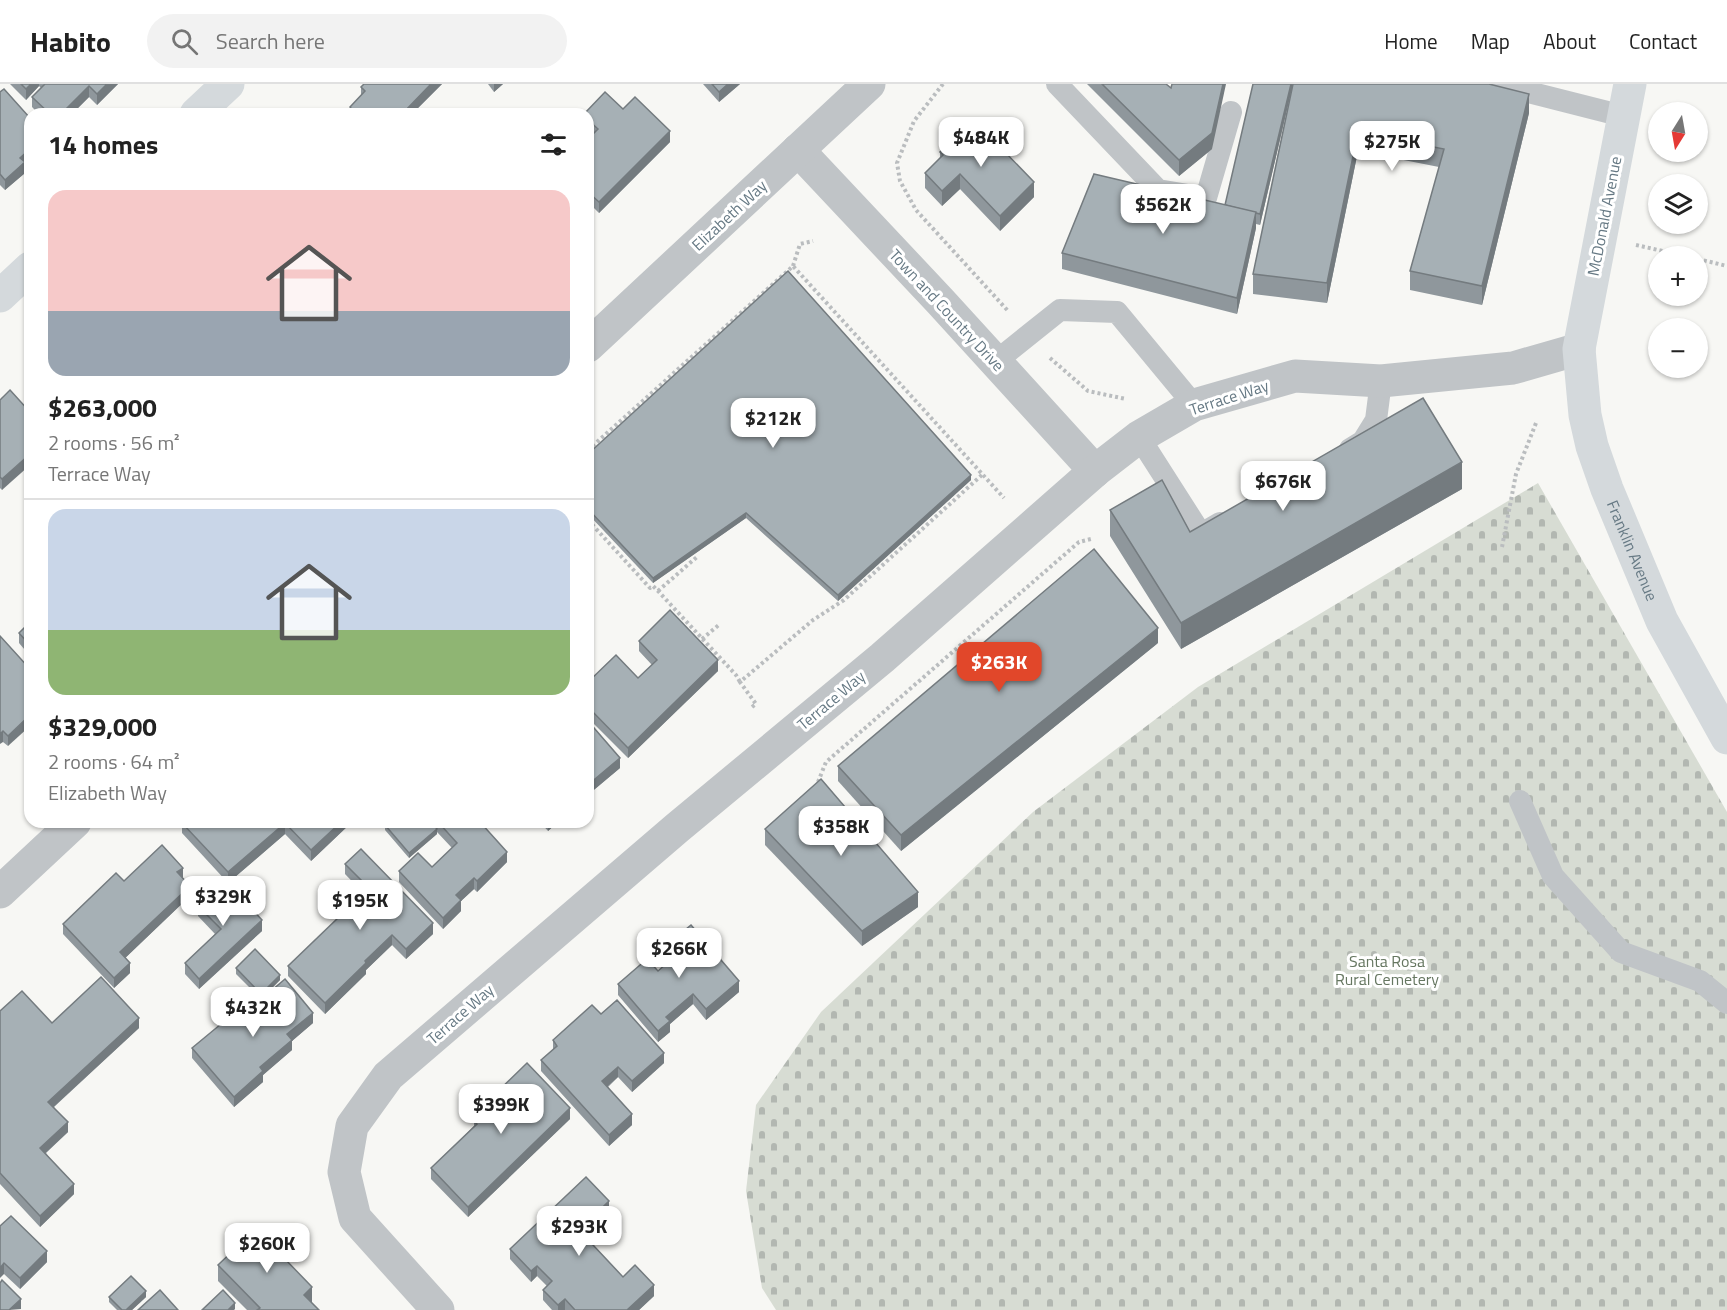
<!DOCTYPE html>
<html lang="en">
<head>
<meta charset="utf-8">
<style>
  :root { --surface:#fff; --page:#f2f2f2; --text:#222; --muted:#767676; --line:#e0e0e0; --accent:#e1472a }
  body { margin:0; font-family:"Titillium Web",sans-serif; background:var(--page); color:var(--text); height:100vh; display:flex; flex-direction:column; font-size:22px; white-space:nowrap }
  * { box-sizing:border-box; margin:0 }
  p { font-size:20px; color:var(--muted) }
  .icon { flex:none; width:33px; height:33px; fill:none; stroke:currentColor; stroke-width:2; stroke-linecap:round; stroke-linejoin:round }
  .map { position:relative; flex:1; overflow:hidden }
  .drawer { position:absolute; left:24px; top:24px; width:570px; height:720px; display:flex; flex-direction:column; background:var(--surface); border-radius:18px; box-shadow:0 2px 4px #0004 }
  .drawer>* { flex:none }
  .needle { width:39px; rotate:191deg }
  .tools { position:absolute; left:1648px; top:18px; display:grid; gap:12px }
  .tools a { display:grid; place-items:center; width:60px; height:60px; border-radius:50%; background:var(--surface); box-shadow:0 2px 4px #0004; font-size:30px }
  .price { position:absolute; translate:-50% -51px; padding:0 14px; border-radius:12px; background:#fff; color:#222; font-size:20px; line-height:39px; filter:drop-shadow(0 2px 3px #0008) }
  .price::after { content:''; position:absolute; left:50%; top:36px; width:18px; height:14px; margin-left:-9px; background:inherit; clip-path:polygon(0 0,100% 0,50% 100%) }
  .price.on { background:var(--accent); color:#fff }
  ul { padding:0; list-style:none }
  li { display:grid; align-content:center; gap:12px; height:318px; padding:0 24px }
  li+li { border-top:2px solid var(--line) }
  li span { display:grid; place-items:center; height:186px; border-radius:18px; color:#555 }
  li>.icon { margin-inline-start:auto }
  span .icon { width:108px; height:108px; fill:#fffc; stroke-width:1 }
  li b { font-size:26px }
  h2 { display:flex; justify-content:space-between; align-items:center; height:72px; padding:0 24px; font-size:26px }
  header { display:flex; align-items:center; gap:36px; box-sizing:border-box; height:84px; padding:0 30px; background:var(--surface); border-bottom:2px solid var(--line) }
  header strong { font-size:28px }
  nav { display:flex; gap:33px; margin-inline-start:auto; font-size:21px }
  .search { width:420px; height:54px; background:var(--page); display:flex; align-items:center; gap:15px; box-sizing:border-box; padding:0 21px; border-radius:33px; color:var(--muted); font-size:22px }
  .map>svg:first-child { display:block }
  .cemetery { fill:url(#cemetery-stones) }
  .lines { fill:none; stroke-linecap:round; stroke-linejoin:round }
  .path { stroke:#babdbf; stroke-width:4; stroke-dasharray:3 3; stroke-linecap:butt }
  .lane { stroke:#c0c4c7; stroke-width:22 }
  .street { stroke:#c0c4c7; stroke-width:33 }
  .secondary { stroke:#d4d9dc; stroke-width:33 }
  .wall { fill:#8f979c }
  .shaded-wall { fill:#747b7f }
  .building { fill:#a6b0b5; stroke:#747b7f; stroke-width:1.5 }
  .labels { text-anchor:middle; stroke-width:6; stroke-linejoin:round; paint-order:stroke }
  .street-label { font-size:16px; fill:#667984; stroke:#fff }
  .park-label { font-size:16px; fill:#667761; stroke:#fff }
</style>
</head>
<body>
<header>
<strong>Habito</strong>
<div class="search"><svg class="icon" aria-label="search" viewBox="0 0 24 24"><circle cx="10" cy="10" r="6"/><path d="M15 15l6 6"/></svg>Search here</div>
<nav><a>Home</a><a>Map</a><a>About</a><a>Contact</a></nav>
</header>
<div class="map">
<svg width="1727" height="1226" viewBox="0 0 1727 1226">
  <defs>
    <pattern id="cemetery-stones" width="16" height="16" patternUnits="userSpaceOnUse" patternTransform="scale(1.5)"><rect width="16" height="16" fill="#d7dcd3"/><path d="M2 7V4a2 2 0 0 1 4 0v3zM10 15v-3a2 2 0 0 1 4 0v3z" fill="#b2b7b1"/></pattern>
  </defs>
  <rect width="100%" height="100%" fill="#f7f7f4"/>
  <path class="cemetery" d="M1538,399L1727,728V1226H776L762,1204L746,1107L756,1021L821,928L1033,728L1198,603Z"/>
  <g class="lines">
    <g class="path">
      <path d="M943,0L914,37L897,79L900,97L916,126L1009,228"/>
      <path d="M1636,161L1685,172"/>
      <path d="M1698,175L1727,182"/>
      <path d="M793,182L800,160L813,157"/>
      <path d="M1050,274L1088,307L1126,315"/>
      <path d="M588,366L793,182L1004,414"/>
      <path d="M588,436L650,504L653,502L658,507L736,591L740,598"/>
      <path d="M1502,463L1516,390L1536,339"/>
      <path d="M658,507L698,472"/>
      <path d="M702,555L720,540"/>
      <path d="M752,623L756,620L740,598L813,536L844,516L983,390"/>
      <path d="M818,698L826,678L1079,458L1091,455"/>
    </g>
    <g class="lane">
      <path d="M1057,0L1158,106L1206,114L1231,28"/>
      <path d="M1497,0L1623,32"/>
      <path d="M995,278L1060,226L1117,228L1194,321"/>
      <path d="M1139,353L1201,450L1220,439"/>
      <path d="M1350,365L1363,357L1376,336L1381,297"/>
      <path d="M1520,717L1553,792L1621,868L1700,897L1727,919"/>
    </g>
    <g class="street">
      <path d="M798,66L940,217L1095,387"/>
      <path d="M588,262L869,0"/>
      <path d="M0,808L75,738"/>
      <path d="M438,1226L355,1134L344,1088L352,1042L388,992L677,744L882,574L1095,387L1139,353L1194,321L1295,292L1381,297L1513,284L1579,265"/>
    </g>
    <g class="secondary">
      <path id="s1" d="M1630,0L1579,265L1585,331L1592,362L1607,405L1662,537L1727,654"/>
      <path d="M196,30L228,0"/>
      <path d="M0,212L30,184"/>
    </g>
  </g>
  <g class="wall">
    <path d="M10,0H118L97,21L89,13L72,30H39L32,23V13L41,4L39,2L26,16Z"/>
    <path d="M442,0L412,30H350V23L361,12V3Z"/>
    <path d="M488,0H503L494,8Z"/>
    <path d="M703,0H740L719,18Z"/>
    <path d="M1087,0H1166L1212,65L1179,92Z"/>
    <path d="M1293,0L1260,141L1256,140V144L1237,230L1062,185V169L1225,121Z"/>
    <path d="M1293,0L1529,29L1482,221L1410,206V187L1439,83L1358,67L1327,219L1253,210V190Z"/>
    <path d="M0,8L30,34V76L25,81V89L5,106L0,101Z"/>
    <path d="M623,25L670,58L599,129L588,118V55L592,51L588,46V30Z"/>
    <path d="M940,68L1034,113L1000,147L960,105L942,122L925,104V89L940,74Z"/>
    <path d="M0,316L30,328L2,406L0,404Z"/>
    <path d="M588,370L971,396L838,517L746,434L653,499L588,430Z"/>
    <path d="M1462,405L1181,565L1110,452V426L1190,448Z"/>
    <path d="M30,538V572L19,559V549Z"/>
    <path d="M0,552L30,585L8,662L3,658Z"/>
    <path d="M639,557L718,587L628,674L588,634V598L638,594L652,581L639,567Z"/>
    <path d="M1158,559L901,767L838,697V682Z"/>
    <path d="M588,637L620,684L589,710L588,709Z"/>
    <path d="M352,738L311,777L285,750L228,799L182,749V739Z"/>
    <path d="M436,738H480L507,778L477,808L474,805L461,817V827L443,845L399,798V787L432,783L452,764L437,748V750L409,774L385,746V741L436,744Z"/>
    <path d="M540,738H558L548,747Z"/>
    <path d="M765,745L918,823L862,862L765,761Z"/>
    <path d="M345,780L433,850L406,875L392,861L366,886V890L325,930L288,892V882L367,813L345,790Z"/>
    <path d="M183,794L190,812L125,874L130,889L114,904L63,850V840L124,797Z"/>
    <path d="M198,822L262,847L199,905L185,890V879L215,850L198,832Z"/>
    <path d="M669,859L739,908L706,936L693,920L670,940V948L658,958L618,911V900L658,887L673,874L669,870Z"/>
    <path d="M236,884L280,896L261,915L236,890Z"/>
    <path d="M0,927L52,939L139,944L54,1023L68,1048L46,1069L74,1110L40,1143L0,1100Z"/>
    <path d="M601,930L664,979L632,1008L618,993L608,1003L632,1041L609,1062L541,987V976L553,966V956Z"/>
    <path d="M313,939L292,957V966L263,991V998L234,1023L192,974V964L231,941Z"/>
    <path d="M491,1014L570,1035L468,1133L431,1095V1084L474,1042V1038L491,1021Z"/>
    <path d="M609,1128L584,1151L623,1193L654,1212L639,1226H552L543,1216V1206L547,1202L537,1192L531,1198L510,1175V1165Z"/>
    <path d="M0,1142L47,1178L20,1205L4,1190Z"/>
    <path d="M289,1179L312,1219L319,1226H247L218,1197V1181Z"/>
    <path d="M109,1213H146L132,1226H117L109,1218Z"/>
  </g>
  <g class="shaded-wall">
    <path d="M31,0H39V2L26,16V5Z"/>
    <path d="M107,0H118L97,21V10Z"/>
    <path d="M431,0H442L412,30H402Z"/>
    <path d="M494,0H503L494,8Z"/>
    <path d="M728,0H740L719,18V8Z"/>
    <path d="M1223,0H1226L1212,65L1179,92V76Z"/>
    <path d="M1291,0H1293L1260,141V130Z"/>
    <path d="M89,2V13L72,30H61Z"/>
    <path d="M1529,10V29L1482,221V202Z"/>
    <path d="M670,47V58L599,129V118Z"/>
    <path d="M1358,48V67L1327,219V199Z"/>
    <path d="M30,65V76L25,81V89L5,106V96L20,74Z"/>
    <path d="M960,90V105L942,122V107Z"/>
    <path d="M1034,98V113L1000,147V132Z"/>
    <path d="M1256,128V144L1237,230V214Z"/>
    <path d="M30,370V381L2,406V395Z"/>
    <path d="M1462,378V405L1181,565V539Z"/>
    <path d="M971,391V396L838,517V511Z"/>
    <path d="M746,429V434L653,499V494Z"/>
    <path d="M1158,544V559L901,767V751Z"/>
    <path d="M718,576V587L628,674V664Z"/>
    <path d="M30,631V642L8,662V652Z"/>
    <path d="M3,647V658L0,660V650Z"/>
    <path d="M620,674V684L589,710V700Z"/>
    <path d="M341,738H352L311,777V766Z"/>
    <path d="M548,738H558L548,747Z"/>
    <path d="M285,739V750L228,799V788Z"/>
    <path d="M437,745V750L409,774V769Z"/>
    <path d="M507,768V778L477,808V797Z"/>
    <path d="M183,784V794L177,788Z"/>
    <path d="M474,794V805L461,817V827L443,845V834L456,811Z"/>
    <path d="M190,802V812L120,879V868Z"/>
    <path d="M918,808V823L862,862V847Z"/>
    <path d="M262,836V847L199,905V895Z"/>
    <path d="M433,839V850L406,875V865Z"/>
    <path d="M392,851V861L366,886V890L325,930V919L365,877Z"/>
    <path d="M130,879V889L114,904V894Z"/>
    <path d="M280,891V896L261,915V910Z"/>
    <path d="M739,897V908L706,936V925Z"/>
    <path d="M693,910V920L670,940V948L658,958V947L666,933Z"/>
    <path d="M313,929V939L292,957V966L263,991V998L234,1023V1013L287,950Z"/>
    <path d="M139,934V944L48,1028V1018Z"/>
    <path d="M664,969V979L632,1008V997Z"/>
    <path d="M618,983V993L602,1007V997Z"/>
    <path d="M570,1024V1035L468,1133V1123Z"/>
    <path d="M632,1030V1041L609,1062V1051Z"/>
    <path d="M68,1038V1048L40,1074V1064Z"/>
    <path d="M74,1100V1110L40,1143V1132Z"/>
    <path d="M609,1117V1128L579,1156V1146Z"/>
    <path d="M47,1167V1178L20,1205V1194Z"/>
    <path d="M289,1169V1184L284,1174Z"/>
    <path d="M4,1179V1190L0,1194V1184Z"/>
    <path d="M537,1182V1192L531,1198V1187Z"/>
    <path d="M654,1201V1212L639,1226H627Z"/>
    <path d="M312,1203V1219L304,1211Z"/>
    <path d="M146,1207V1213L132,1226H126Z"/>
    <path d="M21,1215V1225L9,1226Z"/>
    <path d="M565,1215V1226H558V1221Z"/>
    <path d="M235,1219V1225L234,1226H228Z"/>
  </g>
  <g class="building">
    <path d="M21,0H31L26,5Z"/>
    <path d="M45,0H107L97,10L89,2L61,30H50L32,13Z"/>
    <path d="M364,0H431L402,30H356L350,23L365,7L361,3Z"/>
    <path d="M712,0H728L719,8Z"/>
    <path d="M1102,0H1166L1171,4L1172,0H1223L1212,49L1179,76Z"/>
    <path d="M1253,0H1291L1260,130L1225,121Z"/>
    <path d="M1293,0H1489L1529,10L1482,202L1410,187L1444,65L1358,48L1327,199L1253,190Z"/>
    <path d="M4,5L30,34V65L20,74L25,78L5,96L0,90V8Z"/>
    <path d="M605,8L623,25L635,13L670,47L599,118L588,108V55L598,45L588,36V30H584Z"/>
    <path d="M973,35L1034,98L1000,132L960,90L942,107L925,89L943,71L940,68Z"/>
    <path d="M1094,90L1256,128L1237,214L1062,169Z"/>
    <path d="M788,187L971,391L838,511L746,429L653,494L588,425V370Z"/>
    <path d="M10,306L30,328V370L2,395L0,393V316Z"/>
    <path d="M1423,314L1462,378L1181,539L1110,426L1162,396L1190,448Z"/>
    <path d="M1094,465L1158,544L901,751L838,682Z"/>
    <path d="M670,526L718,576L628,664L588,623V598L616,571L638,594L657,576L639,557Z"/>
    <path d="M30,538V561L19,549Z"/>
    <path d="M0,552L30,585V631L8,652L3,647L0,650Z"/>
    <path d="M588,637L620,674L589,700L588,698Z"/>
    <path d="M821,695L918,808L862,847L765,745Z"/>
    <path d="M182,738H341L311,766L285,739L228,788L182,739Z"/>
    <path d="M388,738H431L437,745L409,769L385,741Z"/>
    <path d="M438,738H480L507,768L477,797L474,794L456,811L461,816L443,834L399,787L418,769L432,783L457,759Z"/>
    <path d="M162,761L183,784L177,788L190,802L120,868L130,879L114,894L63,840L116,789L124,797Z"/>
    <path d="M361,765L433,839L406,865L392,851L365,877L366,879L325,919L288,882L363,810L366,814L373,808L345,780Z"/>
    <path d="M225,796L262,836L199,895L185,879L221,845L198,822Z"/>
    <path d="M691,841L739,897L706,925L693,910L666,933L670,937L658,947L618,900L647,875L658,887L678,869L669,859Z"/>
    <path d="M255,865L280,891L261,910L236,884Z"/>
    <path d="M101,893L139,934L48,1018L68,1038L40,1064L74,1100L40,1132L0,1089V927L22,907L52,939Z"/>
    <path d="M285,895L313,929L287,950L292,956L260,983L263,987L234,1013L192,964L227,935L231,941Z"/>
    <path d="M617,916L664,969L632,997L618,983L602,997L632,1030L609,1051L541,976L557,962L553,956L592,921L601,930Z"/>
    <path d="M527,979L570,1024L468,1123L431,1084L477,1040L474,1038L495,1017L491,1014Z"/>
    <path d="M586,1093L609,1117L579,1146L623,1193L635,1181L654,1201L627,1226H575L565,1215L558,1221L543,1206L552,1197L537,1182L531,1187L510,1165Z"/>
    <path d="M11,1132L47,1167L20,1194L4,1179L0,1184V1142Z"/>
    <path d="M261,1140L289,1169L284,1174L312,1203L304,1211L319,1226H257L260,1224L218,1181Z"/>
    <path d="M131,1192L146,1207L126,1226H122L109,1213Z"/>
    <path d="M2,1196L21,1215L9,1226H0V1199Z"/>
    <path d="M160,1206L178,1226H138Z"/>
    <path d="M223,1206L235,1219L228,1226H202Z"/>
  </g>
  <g class="labels">
    <g class="street-label">
      <text transform="translate(729 131) rotate(-43)" y="6">Elizabeth Way</text>
      <text transform="translate(1604 132) rotate(-79)" y="6">McDonald Avenue</text>
      <text transform="translate(947 226) rotate(47)" y="6">Town and Country Drive</text>
      <text transform="translate(1229 313) rotate(-18)" y="6">Terrace Way</text>
      <text dy="6" stroke="none"><textPath href="#s1" startOffset="480">Franklin Avenue</textPath></text>
      <text transform="translate(831 616) rotate(-40)" y="6">Terrace Way</text>
      <text transform="translate(460 930) rotate(-41)" y="6">Terrace Way</text>
    </g>
    <g class="park-label">
      <text x="1387" y="883">Santa Rosa<tspan x="1387" dy="18">Rural Cemetery</tspan></text>
    </g>
  </g>
</svg>
<div class="tools">
<a><svg class="needle" viewBox="-14 -14 28 28"><path d="M0-13l5 13h-10z" fill="#e53935"/><path d="M0 13l5-13h-10z" fill="#767676"/></svg></a>
<a><svg class="icon" aria-label="layers" viewBox="0 0 24 24"><path d="M12 4l9 5-9 5-9-5zM3 14l9 5 9-5"/></svg></a>
<a>+</a>
<a>−</a>
</div>
<b class="price" style="left:981px;top:84px">$484K</b>
<b class="price" style="left:1392px;top:88px">$275K</b>
<b class="price" style="left:1163px;top:151px">$562K</b>
<b class="price" style="left:773px;top:365px">$212K</b>
<b class="price" style="left:1283px;top:428px">$676K</b>
<b class="price on" style="left:999px;top:609px">$263K</b>
<b class="price" style="left:841px;top:773px">$358K</b>
<b class="price" style="left:223px;top:843px">$329K</b>
<b class="price" style="left:360px;top:847px">$195K</b>
<b class="price" style="left:679px;top:895px">$266K</b>
<b class="price" style="left:253px;top:954px">$432K</b>
<b class="price" style="left:501px;top:1051px">$399K</b>
<b class="price" style="left:579px;top:1173px">$293K</b>
<b class="price" style="left:267px;top:1190px">$260K</b>
<section class="drawer">
<h2>14 homes<svg class="icon" aria-label="filters" viewBox="0 0 24 24"><path d="M4 7h16M4 17h16"/><circle cx="9" cy="7" r="2"/><circle cx="15" cy="17" r="2"/></svg></h2>
<ul>
<li><span style="background:linear-gradient(#f6c9c9 65%,#9aa5b1 0)"><svg class="icon" aria-label="home" viewBox="0 0 24 24"><path d="M3 11l9-7 9 7M6 9v11h12V9"/></svg></span><div><b>$263,000</b><p>2 rooms · 56 m²</p><p>Terrace Way</p></div></li>
<li><span style="background:linear-gradient(#c9d6e8 65%,#8fb573 0)"><svg class="icon" aria-label="home" viewBox="0 0 24 24"><path d="M3 11l9-7 9 7M6 9v11h12V9"/></svg></span><div><b>$329,000</b><p>2 rooms · 64 m²</p><p>Elizabeth Way</p></div></li>
</ul>
</section>
</div>
</body>
</html>
